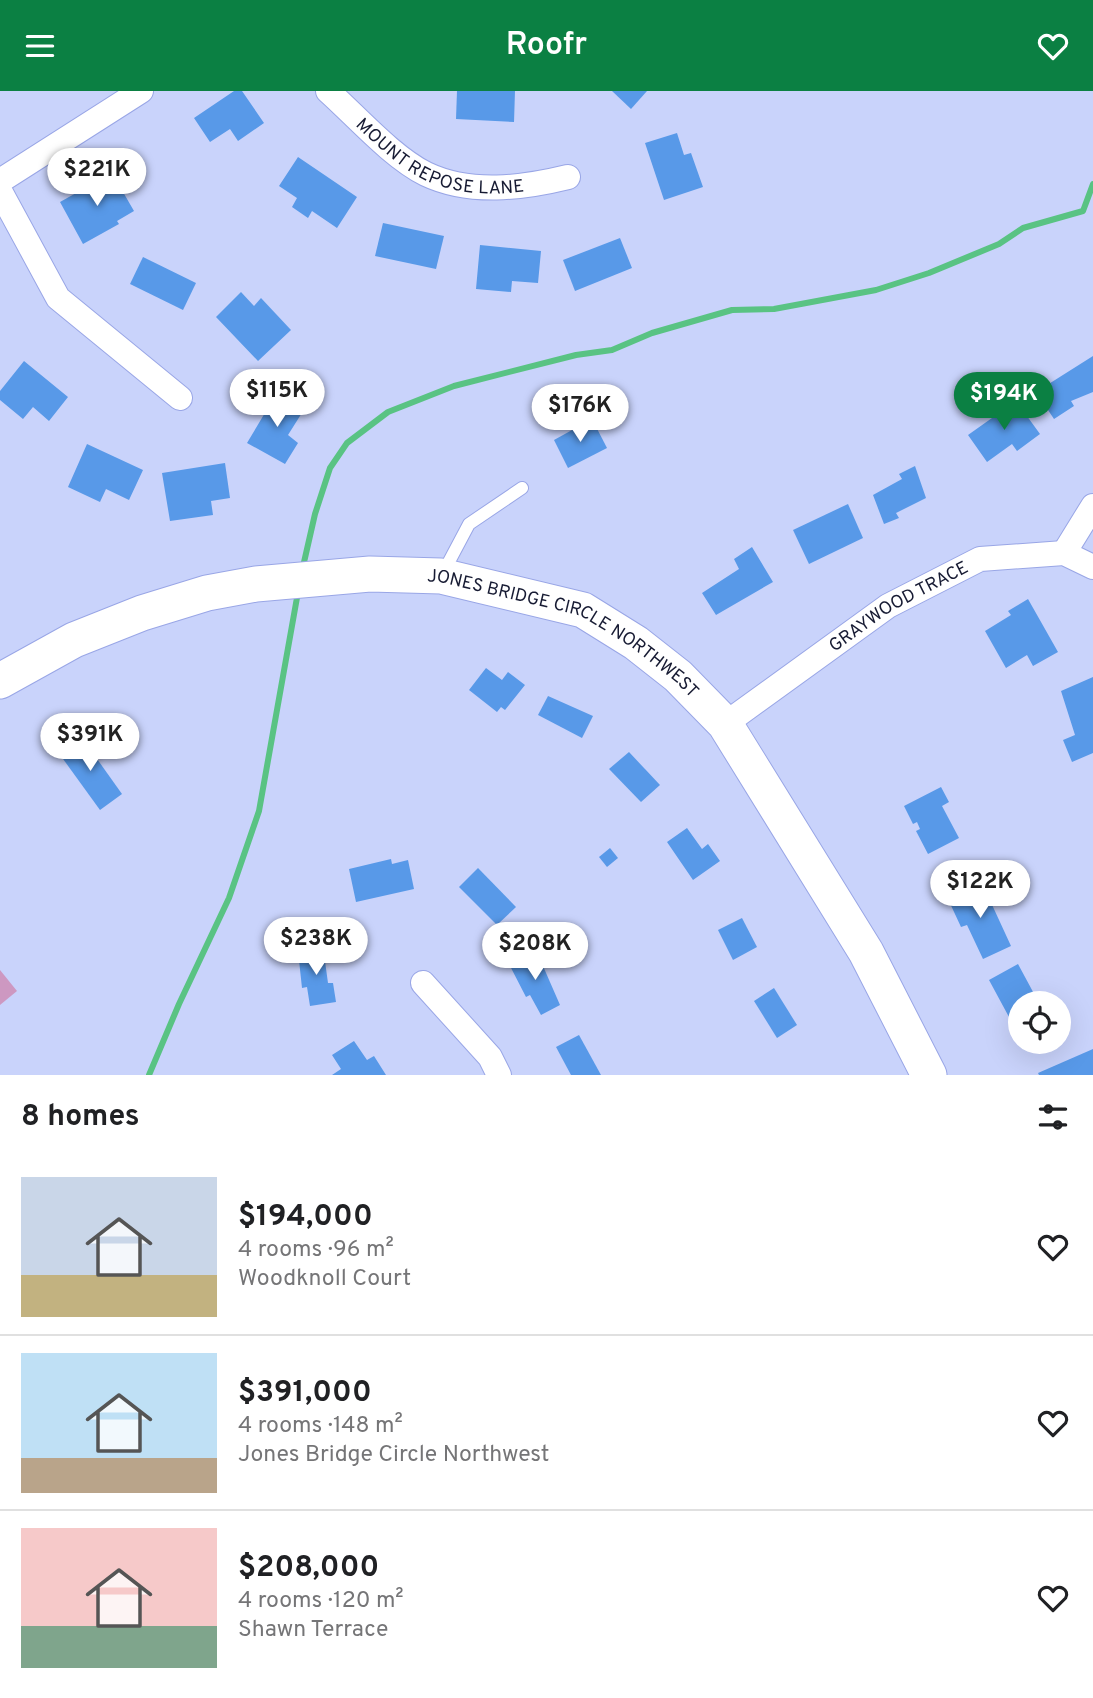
<!DOCTYPE html>
<html lang="en">
<head>
<meta charset="utf-8">
<style>
  :root { --surface:#fff; --page:#f6f6f6; --text:#202124; --muted:#757577; --line:#e0e0e0; --accent:#0b8043 }
  body { margin:0; font-family:Overpass,sans-serif; background:var(--page); color:var(--text); height:100vh; display:flex; flex-direction:column; font-size:26px; white-space:nowrap }
  * { box-sizing:border-box; margin:0 }
  p { font-size:23px; color:var(--muted) }
  .icon { flex:none; width:38px; height:38px; fill:none; stroke:currentColor; stroke-width:2; stroke-linecap:round; stroke-linejoin:round }
  .map { position:relative; height:984px; overflow:hidden }
  .drawer { display:flex; flex-direction:column; background:var(--surface); flex:1 }
  .drawer>* { flex:none }
  .fabs { position:absolute; left:1008px; top:900px; display:grid; gap:14px }
  .fabs a { display:grid; place-items:center; width:63px; height:63px; border-radius:50%; background:var(--surface); box-shadow:0 7px 28px #0002; font-size:35px }
  .price { position:absolute; translate:-50% -60px; padding:0 16px; border-radius:24px; background:#fff; color:#222; font-size:23px; line-height:46px; filter:drop-shadow(0 2px 4px #0008) }
  .price::after { content:''; position:absolute; left:50%; top:42px; width:21px; height:16px; margin-left:-10px; background:inherit; clip-path:polygon(0 0,100% 0,50% 100%) }
  .price.active { background:var(--accent); color:#fff }
  ul { padding:0; list-style:none }
  li { display:flex; align-items:center; gap:21px; height:175px; padding:0 21px }
  li+li { border-top:2px solid var(--line) }
  li span { display:grid; place-items:center; flex:none; width:196px; height:140px; border-radius:0px; color:#555 }
  li>.icon { margin-inline-start:auto }
  span .icon { width:84px; height:84px; fill:#fffc; stroke-width:1 }
  li b { font-size:30px }
  h2 { display:flex; justify-content:space-between; align-items:center; height:84px; padding:0 21px; font-size:30px }
  header { display:flex; justify-content:space-between; align-items:center; height:91px; padding:0 21px; background:var(--accent); color:#fff; font-size:32px; font-weight:600 }
  .map>svg:first-child { display:block }
  .green { fill:#cd98c1 }
  .lines { fill:none; stroke-linecap:round; stroke-linejoin:round }
  .stream { stroke:#59c383; stroke-width:6 }
  .building { fill:#5899e8 }
  .lane-casing { stroke:#99a6e6; stroke-width:14 }
  .street-casing { stroke:#99a6e6; stroke-width:26 }
  .secondary-casing { stroke:#99a6e6; stroke-width:37 }
  .lane { stroke:#fff; stroke-width:12 }
  .street { stroke:#fff; stroke-width:24 }
  .secondary { stroke:#fff; stroke-width:35 }
  .labels { text-anchor:middle; stroke-width:6; stroke-linejoin:round; paint-order:stroke }
  .street-label { font-size:18px; fill:#171b33; stroke:#c9d3fb }
</style>
</head>
<body>
<header><svg class="icon" aria-label="menu" viewBox="0 0 24 24"><path d="M4 6h16M4 12h16M4 18h16"/></svg>Roofr<svg class="icon" aria-label="heart" viewBox="0 0 24 24"><path d="M12 20l-8-8c-3-5 5-10 8-4 3-6 11-1 8 4z"/></svg></header>
<div class="map">
<svg width="1093" height="984" viewBox="0 0 1093 984">
  <rect width="100%" height="100%" fill="#c9d3fb"/>
  <path class="green" d="M0,879L17,900L0,914Z"/>
  <g class="lines">
    <g class="stream">
      <path d="M302,480L315,423L330,377L347,352L388,321L454,295L576,264L612,259L652,242L732,219L774,218L876,199L929,182L999,153L1023,137L1083,120L1093,93"/>
      <path d="M149,984L179,913L229,807L259,720L298,501"/>
    </g>
  </g>
  <g class="building">
    <path d="M234,0H242L264,32L238,50L230,38L210,51L194,27Z"/>
    <path d="M457,0H515L514,31L456,28Z"/>
    <path d="M612,0H647L631,18Z"/>
    <path d="M677,42L684,64L691,62L703,96L664,109L645,52Z"/>
    <path d="M298,66L357,106L337,137L312,120L308,127L292,116L297,107L279,95Z"/>
    <path d="M112,82L134,120L117,130L119,133L83,153L60,111Z"/>
    <path d="M383,132L444,145L436,178L375,165Z"/>
    <path d="M620,147L632,177L575,200L563,169Z"/>
    <path d="M480,154L541,160L538,192L512,190L511,201L476,198Z"/>
    <path d="M143,166L196,192L183,219L130,193Z"/>
    <path d="M241,201L254,215L261,207L291,239L258,270L216,226Z"/>
    <path d="M1093,265V301L1071,310L1074,315L1054,328L1036,301Z"/>
    <path d="M24,270L68,306L49,330L33,316L23,328L0,309V300Z"/>
    <path d="M278,300L305,317L288,344L298,352L285,373L247,352Z"/>
    <path d="M1016,310L1040,343L1017,360L1012,353L987,371L968,344Z"/>
    <path d="M592,328L607,357L568,377L554,349Z"/>
    <path d="M87,353L143,379L129,409L106,398L100,411L68,396Z"/>
    <path d="M225,372L230,407L211,410L213,424L170,430L162,382Z"/>
    <path d="M915,375L926,407L896,422L899,427L884,433L873,404L902,388L899,383Z"/>
    <path d="M848,413L863,447L809,473L793,439Z"/>
    <path d="M752,456L773,491L716,524L702,502L739,478L734,468Z"/>
    <path d="M1028,508L1058,561L1033,575L1027,564L1006,577L985,540L1011,524L1008,520Z"/>
    <path d="M486,577L502,589L508,581L525,594L505,619L501,616L497,621L469,599Z"/>
    <path d="M1093,586V662L1072,671L1063,649L1075,644L1061,600Z"/>
    <path d="M548,605L593,625L582,647L538,624Z"/>
    <path d="M80,644L122,703L100,719L58,661Z"/>
    <path d="M629,661L660,694L641,711L609,678Z"/>
    <path d="M941,696L949,711L942,715L959,747L928,763L916,740L920,738L917,731L913,733L904,715Z"/>
    <path d="M687,737L702,758L708,753L720,770L693,789L667,751Z"/>
    <path d="M610,757L618,767L607,776L599,766Z"/>
    <path d="M391,768L392,773L408,769L414,798L356,811L349,778Z"/>
    <path d="M478,777L516,816L497,834L459,796Z"/>
    <path d="M982,792L1011,855L983,868L967,834L961,836L948,808Z"/>
    <path d="M742,827L757,856L733,869L718,839Z"/>
    <path d="M323,856L328,892H333L336,911L310,915L307,896L302,897L298,860Z"/>
    <path d="M536,859L560,914L541,924L530,904L526,906L509,873Z"/>
    <path d="M1018,873L1039,912H1020V936L1016,939L989,889Z"/>
    <path d="M774,897L797,934L777,947L754,910Z"/>
    <path d="M579,944L601,984H571L556,956Z"/>
    <path d="M354,950L367,969L374,965L386,984H332L341,978L332,964Z"/>
    <path d="M1093,958V984H1039L1038,982Z"/>
  </g>
  <g class="lines">
    <defs>
      <path id="lane" d="M443,482L469,433L522,397"/>
      <g id="street">
        <path id="s1" d="M328,0C357,26 392,66 426,83C470,104 523,97 568,86"/>
        <path d="M0,90L141,0"/>
        <path d="M0,100L58,207L180,307"/>
        <path d="M1064,462L1093,415"/>
        <path id="s2" d="M725,633L888,515L980,468L1064,462L1093,476"/>
        <path d="M423,892L490,966L499,984"/>
      </g>
      <g id="secondary">
        <path id="s3" d="M0,590L74,549L142,522L207,502L256,493L370,483L441,485L583,519L636,552L678,585L725,633L866,861L929,984"/>
      </g>
    </defs>
    <use href="#lane" class="lane-casing"/>
    <use href="#street" class="street-casing"/>
    <use href="#secondary" class="secondary-casing"/>
    <use href="#lane" class="lane"/>
    <use href="#street" class="street"/>
    <use href="#secondary" class="secondary"/>
  </g>
  <g class="labels">
    <g class="street-label">
      <text dy="6" stroke="none"><textPath href="#s1" startOffset="136">MOUNT REPOSE LANE</textPath></text>
      <text dy="6" stroke="none"><textPath href="#s2" startOffset="210">GRAYWOOD TRACE</textPath></text>
      <text dy="6" stroke="none"><textPath href="#s3" startOffset="598">JONES BRIDGE CIRCLE NORTHWEST</textPath></text>
    </g>
  </g>
</svg>
<div class="fabs">
<a><svg class="icon" aria-label="locate" viewBox="0 0 24 24"><circle cx="12" cy="12" r="6"/><path d="M12 2v4M12 18v4M2 12h4M18 12h4"/></svg></a>
</div>
<b class="price" style="left:97px;top:117px">$221K</b>
<b class="price" style="left:277px;top:338px">$115K</b>
<b class="price active" style="left:1004px;top:341px">$194K</b>
<b class="price" style="left:580px;top:353px">$176K</b>
<b class="price" style="left:90px;top:682px">$391K</b>
<b class="price" style="left:980px;top:829px">$122K</b>
<b class="price" style="left:316px;top:886px">$238K</b>
<b class="price" style="left:535px;top:891px">$208K</b>
</div>
<section class="drawer">
<h2>8 homes<svg class="icon" aria-label="filters" viewBox="0 0 24 24"><path d="M4 7h16M4 17h16"/><circle cx="9" cy="7" r="2"/><circle cx="15" cy="17" r="2"/></svg></h2>
<ul>
<li><span style="background:linear-gradient(#c9d6e8 70%,#c2b280 0)"><svg class="icon" aria-label="home" viewBox="0 0 24 24"><path d="M3 11l9-7 9 7M6 9v11h12V9"/></svg></span><div><b>$194,000</b><p>4 rooms · 96 m²</p><p>Woodknoll Court</p></div><svg class="icon" aria-label="heart" viewBox="0 0 24 24"><path d="M12 20l-8-8c-3-5 5-10 8-4 3-6 11-1 8 4z"/></svg></li>
<li><span style="background:linear-gradient(#bfe0f5 75%,#b9a48a 0)"><svg class="icon" aria-label="home" viewBox="0 0 24 24"><path d="M3 11l9-7 9 7M6 9v11h12V9"/></svg></span><div><b>$391,000</b><p>4 rooms · 148 m²</p><p>Jones Bridge Circle Northwest</p></div><svg class="icon" aria-label="heart" viewBox="0 0 24 24"><path d="M12 20l-8-8c-3-5 5-10 8-4 3-6 11-1 8 4z"/></svg></li>
<li><span style="background:linear-gradient(#f6c9c9 70%,#7fa58c 0)"><svg class="icon" aria-label="home" viewBox="0 0 24 24"><path d="M3 11l9-7 9 7M6 9v11h12V9"/></svg></span><div><b>$208,000</b><p>4 rooms · 120 m²</p><p>Shawn Terrace</p></div><svg class="icon" aria-label="heart" viewBox="0 0 24 24"><path d="M12 20l-8-8c-3-5 5-10 8-4 3-6 11-1 8 4z"/></svg></li>
</ul>
</section>
</body>
</html>
